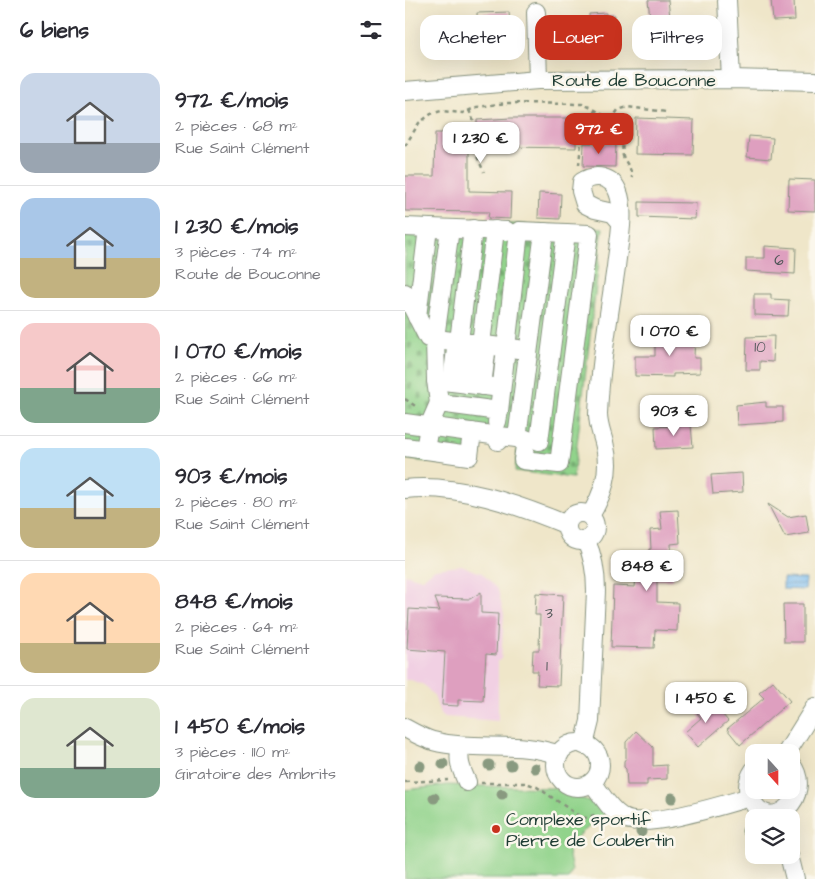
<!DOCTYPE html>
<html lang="fr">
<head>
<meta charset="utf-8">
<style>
  :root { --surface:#fff; --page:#f2f2f3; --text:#2b2b33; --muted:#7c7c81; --line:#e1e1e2; --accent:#c8321e }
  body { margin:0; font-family:"Architects Daughter",sans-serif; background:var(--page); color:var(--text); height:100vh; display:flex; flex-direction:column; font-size:19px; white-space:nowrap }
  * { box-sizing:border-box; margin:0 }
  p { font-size:16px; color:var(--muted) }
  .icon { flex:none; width:28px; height:28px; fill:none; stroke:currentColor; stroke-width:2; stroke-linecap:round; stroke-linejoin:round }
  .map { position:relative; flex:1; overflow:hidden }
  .panel { display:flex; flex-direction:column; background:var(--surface); width:405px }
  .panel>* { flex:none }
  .hud { position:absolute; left:15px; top:15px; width:320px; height:45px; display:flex; gap:10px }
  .needle { width:32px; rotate:159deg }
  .buttons { position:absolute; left:340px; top:744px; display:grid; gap:10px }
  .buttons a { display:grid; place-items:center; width:55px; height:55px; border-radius:10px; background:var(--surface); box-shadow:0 5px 20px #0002; font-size:25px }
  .price { position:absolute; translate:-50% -42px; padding:0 11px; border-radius:10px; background:#fff; color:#222; font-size:16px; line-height:32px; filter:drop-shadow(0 1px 2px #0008) }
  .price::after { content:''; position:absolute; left:50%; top:30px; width:15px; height:11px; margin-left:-8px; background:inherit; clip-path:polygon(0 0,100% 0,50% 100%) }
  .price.current { background:var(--accent); color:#fff }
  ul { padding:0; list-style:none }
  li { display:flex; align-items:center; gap:15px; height:125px; padding:0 20px }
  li+li { border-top:1px solid var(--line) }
  li span { display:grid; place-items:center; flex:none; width:140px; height:100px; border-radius:15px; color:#555 }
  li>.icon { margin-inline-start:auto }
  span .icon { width:60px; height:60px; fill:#fffc; stroke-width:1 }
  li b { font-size:21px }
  h2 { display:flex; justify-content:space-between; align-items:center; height:60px; padding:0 20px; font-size:21px }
  .tag { padding:0 18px; border-radius:15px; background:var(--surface); box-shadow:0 5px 20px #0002; font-size:18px; line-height:45px }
  .tag.current { background:var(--accent); color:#fff }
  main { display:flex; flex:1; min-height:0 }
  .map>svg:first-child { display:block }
  .built { fill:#f1d0e3 }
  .cemetery { fill:url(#cemetery-stones); stroke:#588860 }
  .pitch { fill:#91d38b; stroke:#588860 }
  .water { fill:url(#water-rules); stroke:#4e7d92 }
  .building { fill:#de9fbf }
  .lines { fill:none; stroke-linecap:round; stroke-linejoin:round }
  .minor-casing { stroke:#87927e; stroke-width:20 }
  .path { stroke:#87927e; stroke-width:2.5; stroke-dasharray:4 4; stroke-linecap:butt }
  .minor { stroke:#fff; stroke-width:18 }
  .tree { fill:#899a80 }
  .poi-dot { fill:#c8321e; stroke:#fbf7ec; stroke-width:2 }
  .labels { text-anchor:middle; stroke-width:5; stroke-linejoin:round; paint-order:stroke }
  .number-label { font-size:15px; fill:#4f5657 }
  .street-label { font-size:18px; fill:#1f3d34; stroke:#fbf7ec }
  .poi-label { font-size:18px; fill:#1f3d34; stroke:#fbf7ec; text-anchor:start }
</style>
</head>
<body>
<main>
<section class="panel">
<h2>6 biens<svg class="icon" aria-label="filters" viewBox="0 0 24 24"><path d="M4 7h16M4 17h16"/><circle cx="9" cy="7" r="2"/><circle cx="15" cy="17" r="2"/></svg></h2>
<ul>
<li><span style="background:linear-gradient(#c9d6e8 70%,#9aa5b1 0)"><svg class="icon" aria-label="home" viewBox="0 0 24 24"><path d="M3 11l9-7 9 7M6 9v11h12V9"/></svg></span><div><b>972 €/mois</b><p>2 pièces · 68 m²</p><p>Rue Saint Clément</p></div></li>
<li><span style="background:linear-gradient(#a9c7e8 60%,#c2b280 0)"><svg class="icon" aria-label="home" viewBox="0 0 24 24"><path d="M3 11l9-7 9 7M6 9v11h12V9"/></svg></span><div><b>1 230 €/mois</b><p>3 pièces · 74 m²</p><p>Route de Bouconne</p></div></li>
<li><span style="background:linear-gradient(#f6c9c9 65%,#7fa58c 0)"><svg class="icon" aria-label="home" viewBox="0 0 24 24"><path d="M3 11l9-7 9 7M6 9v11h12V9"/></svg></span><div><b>1 070 €/mois</b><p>2 pièces · 66 m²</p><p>Rue Saint Clément</p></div></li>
<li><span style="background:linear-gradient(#bfe0f5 60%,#c2b280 0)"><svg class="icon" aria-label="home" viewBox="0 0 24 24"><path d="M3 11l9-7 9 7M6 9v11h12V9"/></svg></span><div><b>903 €/mois</b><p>2 pièces · 80 m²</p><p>Rue Saint Clément</p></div></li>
<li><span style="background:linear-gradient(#ffd9b3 70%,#c2b280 0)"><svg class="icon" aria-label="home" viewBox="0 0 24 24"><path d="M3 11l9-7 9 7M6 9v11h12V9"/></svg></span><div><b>848 €/mois</b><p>2 pièces · 64 m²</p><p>Rue Saint Clément</p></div></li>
<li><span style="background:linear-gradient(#dfe7d0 70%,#7fa58c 0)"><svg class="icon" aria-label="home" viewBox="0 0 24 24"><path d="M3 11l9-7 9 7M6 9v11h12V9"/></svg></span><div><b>1 450 €/mois</b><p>3 pièces · 110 m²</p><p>Giratoire des Ambrits</p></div></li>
</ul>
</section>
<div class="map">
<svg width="410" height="879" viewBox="0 0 410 879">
  <defs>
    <pattern id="cemetery-stones" width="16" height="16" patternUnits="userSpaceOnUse" patternTransform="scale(1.25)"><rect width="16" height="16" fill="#91d38b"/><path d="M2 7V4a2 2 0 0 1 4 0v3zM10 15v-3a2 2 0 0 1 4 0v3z" fill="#76ac72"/></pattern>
    <pattern id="water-rules" width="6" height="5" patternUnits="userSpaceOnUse" patternTransform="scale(1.25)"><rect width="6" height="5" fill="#7dbdf1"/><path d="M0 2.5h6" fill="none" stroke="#669bc4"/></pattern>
  </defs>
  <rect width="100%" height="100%" fill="#fbf7ec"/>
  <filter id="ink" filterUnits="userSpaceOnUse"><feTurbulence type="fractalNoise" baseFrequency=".02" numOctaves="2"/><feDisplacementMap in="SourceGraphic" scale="10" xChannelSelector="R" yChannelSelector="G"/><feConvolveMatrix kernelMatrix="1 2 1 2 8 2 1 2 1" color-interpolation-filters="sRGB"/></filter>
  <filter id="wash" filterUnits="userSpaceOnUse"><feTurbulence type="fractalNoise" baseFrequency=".0096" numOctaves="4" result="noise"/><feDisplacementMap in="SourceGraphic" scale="20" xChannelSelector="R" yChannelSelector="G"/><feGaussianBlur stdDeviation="1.12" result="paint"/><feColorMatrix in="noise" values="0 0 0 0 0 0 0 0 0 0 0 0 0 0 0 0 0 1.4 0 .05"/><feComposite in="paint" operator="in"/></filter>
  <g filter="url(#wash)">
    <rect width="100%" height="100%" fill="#efe6c9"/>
    <path class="built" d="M56,566L77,573L93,590L99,614L96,660L93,661V721L40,717L35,713L29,696L19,685L6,680H0V574L17,579L30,569Z"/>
    <path class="cemetery" d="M0,219L198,228L168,478L110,471L113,443L74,439L70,468L0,459Z"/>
    <path class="pitch" d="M42,785L148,788L184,801L202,811L162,846L167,871L163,879H0V790Z"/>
    <path class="water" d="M378,578L401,579L400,590L378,589Z"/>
    <g id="blocks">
      <g class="building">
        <path d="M243,0H263L267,34L247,36Z"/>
        <path d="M366,0H389L390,20L368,21Z"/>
        <path d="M104,12L107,49L85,51L79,38L73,39L72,13Z"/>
        <path d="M201,13V15H210L211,44H193L192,27L185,26L184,14Z"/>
        <path d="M106,118H171V148L101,147V149L64,150V191L106,192L105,219L83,218L84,212L0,211V176H29L30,133H72V120Z"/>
        <path d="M231,118L289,120L288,155L230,154Z"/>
        <path d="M344,136L368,138L366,159L342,157Z"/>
        <path d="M179,143L211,144L210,167L178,166Z"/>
        <path d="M384,179L410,180V211L383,210Z"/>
        <path d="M134,193L156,194L155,219L133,218Z"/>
        <path d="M234,202L291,203L290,219L234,217Z"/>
        <path d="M360,246L391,248L390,274L341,271V258H360Z"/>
        <path d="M349,294H366V299L384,300L383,316L349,315Z"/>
        <path d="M250,332L290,333L289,358H295V373L268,374V377L230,376V356H250Z"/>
        <path d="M369,336L368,362L355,361V370H341L342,337Z"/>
        <path d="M361,402V407H378V422L332,425L331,405Z"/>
        <path d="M286,425L288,447L251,449L250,427Z"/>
        <path d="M337,473L338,492L308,494L306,475Z"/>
        <path d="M363,504L383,517L401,514L404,533L380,537Z"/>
        <path d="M273,510L275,543L266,544L268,580H252V602L273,603L272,631L250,630L249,648L206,647L208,586L230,587L231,576L232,577L231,553L244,552V549H246L245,530L257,529L255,511Z"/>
        <path d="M76,592V613L93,614L91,655L81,654L78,701L53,700V706L37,705L40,652L2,649L4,609L35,611L30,598L65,599Z"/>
        <path d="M131,593L158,595L154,686L132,685L133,671H127L128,650H134L135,615H130Z"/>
        <path d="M378,604H398V642H379Z"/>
        <path d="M368,681L385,701L335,745L322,729L359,698L354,693Z"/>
        <path d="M306,701L323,721L293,747L280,732L296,718L292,713Z"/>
        <path d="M231,731L248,747V766L262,765V779L242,780V785H222L221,769L219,767V761L221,758V742Z"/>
      </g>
    </g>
  </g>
  <g filter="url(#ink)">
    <use href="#blocks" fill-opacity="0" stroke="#87927e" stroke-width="1"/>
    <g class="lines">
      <defs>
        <g id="minor">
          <path d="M322,0L326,79"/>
          <path d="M131,12L133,80"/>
          <path d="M0,91L133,80L326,79L410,81"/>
          <path d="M0,227L102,231"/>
          <path d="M0,293L23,338L113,349"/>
          <path d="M12,317L23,228"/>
          <path d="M54,341L68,229"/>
          <path d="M76,344L90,230"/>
          <path d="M31,380L96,388"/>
          <path d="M47,382L52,341"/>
          <path d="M62,384L67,343"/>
          <path d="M77,386L82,345"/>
          <path d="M34,403L31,380L30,338L45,229"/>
          <path d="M94,411L114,231L184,234L154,464L118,460L121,439L94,436"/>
          <path d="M0,423L94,436L93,441"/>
          <path d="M112,438L139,232"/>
          <path d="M134,441L161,233"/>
          <path d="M0,447L64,456L67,432"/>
          <path d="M20,450L24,426L34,403L94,411L92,422"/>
          <path d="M0,489C52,483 114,505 162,525"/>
          <circle cx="176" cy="527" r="14"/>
          <path d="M185,516C198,494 206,472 200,447C198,436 193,427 193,414C195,365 204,316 211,267C213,246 221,212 213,192C207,176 190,173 177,182L176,191L180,204L190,209L208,213L216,222"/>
          <path d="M0,728C9,733 18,738 28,741C70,752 113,740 154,755"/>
          <circle cx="173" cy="765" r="22"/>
          <path d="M179,745L185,721L191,591C191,573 189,558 181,541"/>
          <path d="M56,746C52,760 56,769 62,782"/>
          <path d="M382,752L410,707"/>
          <path d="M349,770C343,779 341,789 346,799C365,838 410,795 386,764"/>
          <path d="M187,782C196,794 204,809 217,817C237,831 321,804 345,797"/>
          <path d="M384,855L390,879"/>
        </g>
      </defs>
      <use href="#minor" class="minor-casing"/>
      <g class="path">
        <path d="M64,110L69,122L71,154L79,172"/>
        <path d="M206,120L213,110L223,107L261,112"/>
        <path d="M0,146L14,123L26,114L36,111L58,113L72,107L102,103L177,104C198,112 210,122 217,144C218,148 217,152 218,156C221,164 227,168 227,178"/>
        <path d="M174,165L177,131L190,111"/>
        <path d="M0,399L13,408"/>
        <path d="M0,782L43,780"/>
        <path d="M76,783H121L132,787L174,816L180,818L192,814"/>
      </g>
      <use href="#minor" class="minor"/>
    </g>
    <g class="tree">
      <circle cx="38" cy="764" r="5.5"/>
      <circle cx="84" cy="765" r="5.5"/>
      <circle cx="106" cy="765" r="5.5"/>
      <circle cx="15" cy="766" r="5.5"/>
      <circle cx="130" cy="768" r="5.5"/>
      <circle cx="97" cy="794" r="5.5"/>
      <circle cx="29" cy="798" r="5.5"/>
      <circle cx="267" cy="798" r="5.5"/>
      <circle cx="342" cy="831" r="5.5"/>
      <circle cx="236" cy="832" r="5.5"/>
    </g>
  </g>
  <circle class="poi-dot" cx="91" cy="829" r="5"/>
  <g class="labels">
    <g class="number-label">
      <text x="374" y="265">6</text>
      <text x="355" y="352">10</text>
      <text x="144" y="618">3</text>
      <text x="142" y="671">1</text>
    </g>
    <g class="street-label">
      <text x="229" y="86">Route de Bouconne</text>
    </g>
    <g class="poi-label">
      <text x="101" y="825">Complexe sportif<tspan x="101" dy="21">Pierre de Coubertin</tspan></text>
    </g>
  </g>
</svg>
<div class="buttons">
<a><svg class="needle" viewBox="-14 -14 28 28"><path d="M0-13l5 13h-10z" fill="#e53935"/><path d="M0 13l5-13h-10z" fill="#7c7c81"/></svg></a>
<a><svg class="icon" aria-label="layers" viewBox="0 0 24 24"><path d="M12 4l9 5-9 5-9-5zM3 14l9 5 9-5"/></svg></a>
</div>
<b class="price current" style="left:194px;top:155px">972 €</b>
<b class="price" style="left:76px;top:164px">1 230 €</b>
<b class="price" style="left:265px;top:357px">1 070 €</b>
<b class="price" style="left:269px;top:437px">903 €</b>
<b class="price" style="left:242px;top:592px">848 €</b>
<b class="price" style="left:301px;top:724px">1 450 €</b>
<div class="hud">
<a class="tag">Acheter</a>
<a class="tag current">Louer</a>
<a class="tag">Filtres</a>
</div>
</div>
</main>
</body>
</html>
